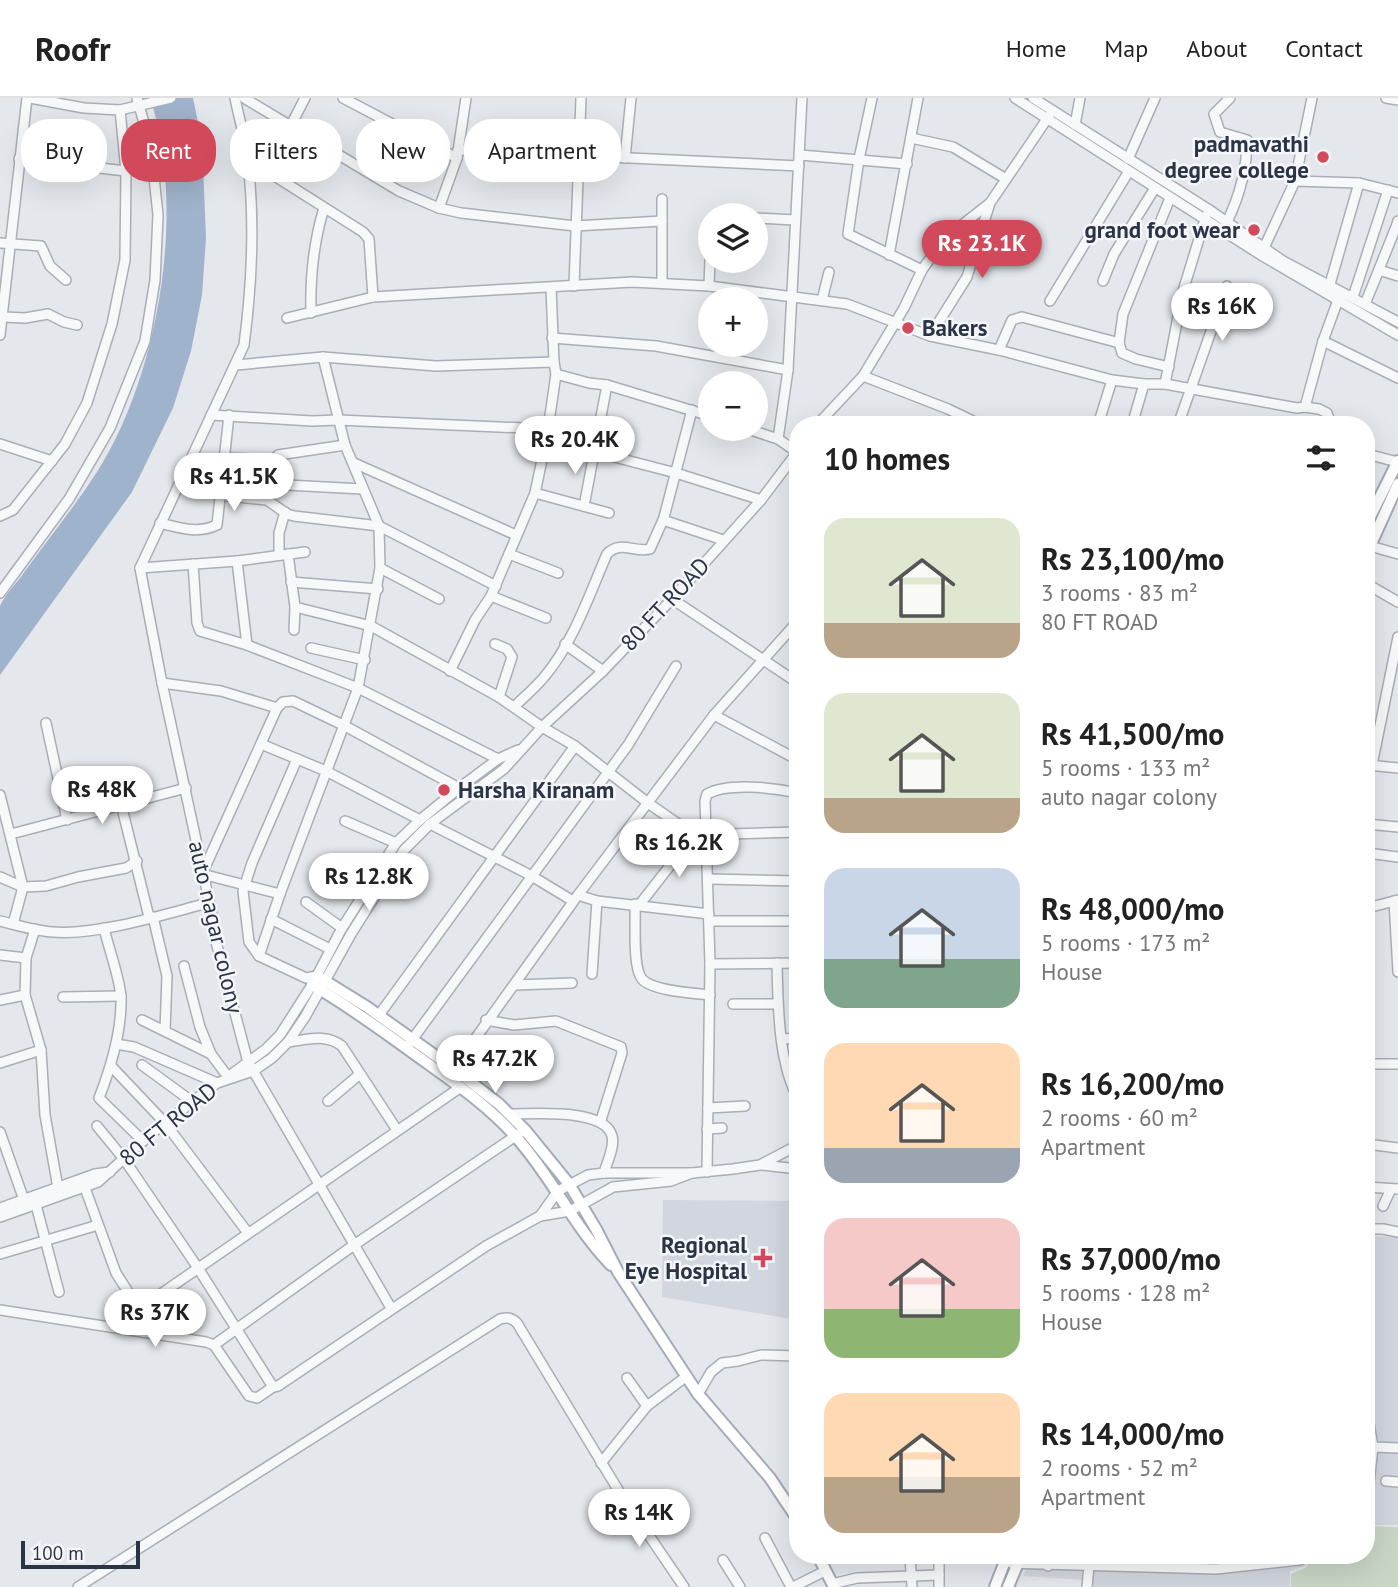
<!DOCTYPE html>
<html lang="en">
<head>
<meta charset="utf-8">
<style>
  :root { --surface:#fff; --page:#f6f6f6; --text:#222; --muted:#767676; --line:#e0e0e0; --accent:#d1495b }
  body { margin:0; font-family:"PT Sans",sans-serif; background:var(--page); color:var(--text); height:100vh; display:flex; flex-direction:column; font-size:26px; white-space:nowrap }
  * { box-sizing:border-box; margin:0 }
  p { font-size:23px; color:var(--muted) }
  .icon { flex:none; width:38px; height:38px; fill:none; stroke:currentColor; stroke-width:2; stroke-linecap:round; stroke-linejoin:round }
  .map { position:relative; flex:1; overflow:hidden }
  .panel { position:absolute; left:789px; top:318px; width:586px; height:1148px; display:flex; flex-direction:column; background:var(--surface); border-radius:28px; box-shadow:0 7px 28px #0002 }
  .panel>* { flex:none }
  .top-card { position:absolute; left:21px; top:21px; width:663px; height:63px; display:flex; gap:14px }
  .controls { position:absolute; left:698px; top:105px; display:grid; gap:14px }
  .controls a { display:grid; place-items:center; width:70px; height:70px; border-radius:50%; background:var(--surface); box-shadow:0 7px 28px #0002; font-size:35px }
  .scale { position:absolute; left:21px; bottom:18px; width:119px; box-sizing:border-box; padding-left:7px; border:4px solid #2b3445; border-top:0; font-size:19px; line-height:24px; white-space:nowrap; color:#2b3445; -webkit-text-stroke:5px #f4f6f9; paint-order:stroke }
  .price { position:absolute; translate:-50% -60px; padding:0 16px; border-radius:24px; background:#fff; color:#222; font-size:23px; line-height:46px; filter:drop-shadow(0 2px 4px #0008) }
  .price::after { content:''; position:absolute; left:50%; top:42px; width:21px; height:16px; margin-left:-10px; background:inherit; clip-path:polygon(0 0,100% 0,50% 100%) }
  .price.selected { background:var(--accent); color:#fff }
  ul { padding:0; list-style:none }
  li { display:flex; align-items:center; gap:21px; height:175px; padding:0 35px }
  li span { display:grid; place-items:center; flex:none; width:196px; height:140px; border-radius:21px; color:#555 }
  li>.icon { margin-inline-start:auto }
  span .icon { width:84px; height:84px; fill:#fffc; stroke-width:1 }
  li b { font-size:30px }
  h2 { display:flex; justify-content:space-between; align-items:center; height:84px; padding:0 35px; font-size:30px }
  .chip { padding:0 24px; border-radius:28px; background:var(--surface); box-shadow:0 7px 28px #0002; font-size:24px; line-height:63px }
  .chip.selected { background:var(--accent); color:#fff }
  header { display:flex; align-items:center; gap:42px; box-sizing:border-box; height:98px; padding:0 35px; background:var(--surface); border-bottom:2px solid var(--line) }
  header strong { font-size:33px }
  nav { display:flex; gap:38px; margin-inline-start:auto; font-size:24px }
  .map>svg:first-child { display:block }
  .built { fill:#d2d6de }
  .green { fill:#c9d6c5 }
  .water { fill:#9fb4cc }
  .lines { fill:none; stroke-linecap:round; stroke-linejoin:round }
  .minor-casing { stroke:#a9aeb7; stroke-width:12 }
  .major-casing { stroke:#a3abb8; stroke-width:14 }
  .minor { stroke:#f7f8fa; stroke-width:9 }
  .major { stroke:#fff; stroke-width:10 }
  .poi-dot { fill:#d1495b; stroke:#f4f6f9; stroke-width:2.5 }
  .labels { text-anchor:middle; stroke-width:5; stroke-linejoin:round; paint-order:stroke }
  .poi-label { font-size:23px; font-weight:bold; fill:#2b3445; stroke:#f4f6f9; text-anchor:end }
  .street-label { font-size:23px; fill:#2b3445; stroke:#f4f6f9 }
</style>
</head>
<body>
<header>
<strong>Roofr</strong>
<nav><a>Home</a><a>Map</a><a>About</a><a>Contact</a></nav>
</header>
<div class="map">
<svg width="1398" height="1489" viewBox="0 0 1398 1489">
  <rect width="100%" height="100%" fill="#e4e7ec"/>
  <g class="built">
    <path d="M663,1102L798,1103V1222L662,1199Z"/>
    <path d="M1367,1138L1398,1139V1427H1367Z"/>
    <path d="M1032,1458H1313L1305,1468L1290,1473V1489H1084V1482L1023,1478Z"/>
  </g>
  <g class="green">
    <path d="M1274,318L1321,327H1269Z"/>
    <path d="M1367,1428L1398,1429V1489H1291V1476L1305,1470L1315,1458H1367Z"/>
  </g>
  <path class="water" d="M150,0H193L202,43L206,140L202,197L191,253L173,310L132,394L0,577C0,564 0,517 0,508C5,496 18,484 25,473C49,440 75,408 97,374C159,277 187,110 150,0Z"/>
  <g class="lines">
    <defs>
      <g id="minor">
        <path d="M30,0L84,10L120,12L171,0"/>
        <path d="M235,0C239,21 246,42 248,64C255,125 252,186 244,247L140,470L162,585L212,816V829L248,964L391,1210"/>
        <path d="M244,0L399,93L439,110L461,115L575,128L662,123"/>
        <path d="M343,0L457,60"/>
        <path d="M872,0L859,61L848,136L922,172"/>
        <path d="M1015,0L1261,157L1398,237"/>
        <path d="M1033,0L1208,111L1283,163L1398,224"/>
        <path d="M1386,0L1398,2"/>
        <path d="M1075,27L1080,0"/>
        <path d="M290,29L305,0"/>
        <path d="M911,40L953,49L1006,81"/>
        <path d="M458,52L799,68"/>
        <path d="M800,57L907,66"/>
        <path d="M625,60L631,0"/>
        <path d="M19,61L126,73"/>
        <path d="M248,61L363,134L369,141L373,199L632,184L709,188L847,206L930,238L999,252L1112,282L1144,286H1165L1297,310L1305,309L1323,243L1338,202"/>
        <path d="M1128,61L1155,0"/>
        <path d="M1295,83L1359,85L1398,95"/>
        <path d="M439,110L457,60L466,0"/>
        <path d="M756,120L795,122"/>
        <path d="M1227,124C1240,97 1247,72 1247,42L1220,34L1214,16L1230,0"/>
        <path d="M0,145L41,148L50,168L66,182"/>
        <path d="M1263,152L1295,83L1312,0"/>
        <path d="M889,157L918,0"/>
        <path d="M1379,172L1365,206L1396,129L1398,123"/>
        <path d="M1379,172L1398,178"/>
        <path d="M1103,183L1114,156L1155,90"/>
        <path d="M662,184V101"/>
        <path d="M1330,186L1359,85"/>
        <path d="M574,188L581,0"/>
        <path d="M709,188L710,162"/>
        <path d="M551,190L554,264"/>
        <path d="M1353,199L1388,92"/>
        <path d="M822,202L829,174"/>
        <path d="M1050,203L1129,73"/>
        <path d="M311,215C310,178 313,146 324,110"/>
        <path d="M3,219L25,220L48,216L64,224L77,227"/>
        <path d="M287,220L373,199"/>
        <path d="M0,237L27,0"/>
        <path d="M930,238L967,179L990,105"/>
        <path d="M552,240L656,248L788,272"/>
        <path d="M1323,243L1398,280"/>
        <path d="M1119,245L1123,216L1170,100"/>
        <path d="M999,252L1012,222L1022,219L1112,243L1119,245L1122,255L1136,261L1169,269"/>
        <path d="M236,267L323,259L436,268L554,264L556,276L547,338L535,395L491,498L475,522L450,573"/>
        <path d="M556,276L589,285L607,287L710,318"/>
        <path d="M863,278L948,311L981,327"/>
        <path d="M1165,286L1183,193L1206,118"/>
        <path d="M1305,309L1319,311L1327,315L1331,327"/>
        <path d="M211,317L312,323L338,322L547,331"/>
        <path d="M817,327L863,278L904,210L922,172L936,152L953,134L990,105L1049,18"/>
        <path d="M1098,327L1112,282"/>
        <path d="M1132,327L1144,286"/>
        <path d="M1178,327L1227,188"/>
        <path d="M748,331L778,341L797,354"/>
        <path d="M778,341L788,272L802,0"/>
        <path d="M0,346L52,363"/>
        <path d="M595,354L676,375L761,402"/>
        <path d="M1367,356L1397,364"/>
        <path d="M223,360L274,362L278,357L345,347"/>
        <path d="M354,365L516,437"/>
        <path d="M287,387L362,391"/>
        <path d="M535,395L609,415"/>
        <path d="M219,397L267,402L287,416L294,418L379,428L496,488"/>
        <path d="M584,408L607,287"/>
        <path d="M0,418L13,412L65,346L87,305L112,226L125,162L126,73L120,12"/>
        <path d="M663,423L692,312"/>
        <path d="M160,425C180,430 198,436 217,427L229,317"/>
        <path d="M1370,448L1398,456"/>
        <path d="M288,456L295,509L294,532"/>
        <path d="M509,456L558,475"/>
        <path d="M279,457V435L285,414"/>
        <path d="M237,463L247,547"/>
        <path d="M193,466L197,525L200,533L247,547L358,590L498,661"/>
        <path d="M140,470L237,463L305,454"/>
        <path d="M380,470L439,501"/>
        <path d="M291,484L378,491"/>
        <path d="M1367,486L1398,504"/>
        <path d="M0,495L69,401L110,330L145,243L155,182L158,117L151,50L137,0"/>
        <path d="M491,498L546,520"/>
        <path d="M672,501L798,585"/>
        <path d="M295,509L371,528L499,599L542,629L575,648L648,705L694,737L798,734"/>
        <path d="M495,546L507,551L512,559L499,599"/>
        <path d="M565,546L603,573"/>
        <path d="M311,550L365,562"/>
        <path d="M162,585L221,593L277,610"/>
        <path d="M514,609C524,599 536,589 545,578C574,543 589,497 607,456C620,442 635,455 650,451L663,422L723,442"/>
        <path d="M714,617L798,662"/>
        <path d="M46,625L67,722"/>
        <path d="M261,646L326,673L420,722"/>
        <path d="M297,661L252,765L243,793L249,844L259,858L306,880L317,878"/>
        <path d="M1368,667L1398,670"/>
        <path d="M1372,667L1398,539"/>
        <path d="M116,686L149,819"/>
        <path d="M0,697L23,789L13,826"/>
        <path d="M345,723L396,745"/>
        <path d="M430,726L530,777L573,803"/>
        <path d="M1367,726L1398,729"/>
        <path d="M11,736L186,690"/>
        <path d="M1367,755L1398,759"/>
        <path d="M0,779L23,789L46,788L78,779L126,770L137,763"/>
        <path d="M709,781L798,783"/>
        <path d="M280,796L202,776L277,610L283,604L293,603L345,628L459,690"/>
        <path d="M578,797L597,803L709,816"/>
        <path d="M1394,803L1398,874"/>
        <path d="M306,804L342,830"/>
        <path d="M635,806C636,822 632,869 642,881C652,893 694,895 710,897"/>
        <path d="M640,806L694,737"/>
        <path d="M1367,810L1398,802"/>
        <path d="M153,819L167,878L165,933"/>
        <path d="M271,821L330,851"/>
        <path d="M0,823C17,827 35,833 53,834C96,838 165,816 208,805"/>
        <path d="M709,823H798"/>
        <path d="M104,830C109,852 119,877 121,899C122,933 111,969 99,1000L143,1043"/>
        <path d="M35,831L26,860L25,897L41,952L45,1017L58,1090"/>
        <path d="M0,857L26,860"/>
        <path d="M259,858L280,796L358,590L380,470L379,428L345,347L323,259"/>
        <path d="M777,865C778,906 778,964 798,1000"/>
        <path d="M710,866L798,865"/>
        <path d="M184,868L200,929L211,956L228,979"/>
        <path d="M592,876L597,803"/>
        <path d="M515,887L572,885"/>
        <path d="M63,899L121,898"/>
        <path d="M0,902L25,897"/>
        <path d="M733,906H778"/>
        <path d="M379,917L575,648"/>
        <path d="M142,922L211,956"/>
        <path d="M486,922L514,927L556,923L621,949L622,955L601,1022"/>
        <path d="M782,941L798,940"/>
        <path d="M288,944C307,942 326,935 342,948L397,1032"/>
        <path d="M116,946L134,949L217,985"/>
        <path d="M409,946L628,647L676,568"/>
        <path d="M0,965L41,952"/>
        <path d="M1367,966H1398"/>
        <path d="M142,967L194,1005"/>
        <path d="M111,968L165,1025L248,1135"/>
        <path d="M232,976L266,951L280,937L312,887L342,830L396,745L420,722L459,690L498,661L518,652"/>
        <path d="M450,976L578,797L714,617L798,523"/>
        <path d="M328,1003L360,976"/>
        <path d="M708,1010L745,1008"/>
        <path d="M511,1016C534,1016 605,1010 612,1038C615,1049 607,1064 604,1075"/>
        <path d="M97,1028L124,1061L198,1170L273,1289L278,1288L486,1148L540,1118L570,1113L613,1089L671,1083L692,1075"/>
        <path d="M707,1031L722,1030"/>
        <path d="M0,1034L24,1102"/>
        <path d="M1367,1046L1398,1050"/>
        <path d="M762,1067L798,1071"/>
        <path d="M707,1074L710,866L705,703L707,696C729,684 774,690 798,695"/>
        <path d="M1367,1089L1398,1091"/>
        <path d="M85,1090L116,1175L139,1211"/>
        <path d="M36,1107L59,1194"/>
        <path d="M1383,1108L1391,1091"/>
        <path d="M0,1110L95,1076L110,1074"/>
        <path d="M540,1118L558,1093L588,1077L604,1075H692L733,1071L760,1067L798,1047"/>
        <path d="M0,1119L98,1084L152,1035L217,985L253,973L272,960L288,944L305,919L351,836L404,752L430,726L504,671L542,629L603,573L672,501L761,402L798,353"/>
        <path d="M1367,1131H1383L1398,1134"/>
        <path d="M0,1156L98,1127"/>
        <path d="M0,1212L206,1244L214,1247L249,1298L257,1300L273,1289"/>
        <path d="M120,1229L139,1211L461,989"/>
        <path d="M214,1247L354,1147L520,1035"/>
        <path d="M627,1280L647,1308"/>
        <path d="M698,1296L711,1274L722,1265L738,1263L761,1257L798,1258"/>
        <path d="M1367,1314L1373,1349L1367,1404"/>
        <path d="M1373,1349L1398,1350"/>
        <path d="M601,1365L647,1308L687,1278"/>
        <path d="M1386,1383L1398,1384"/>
        <path d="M765,1440L791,1489"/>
        <path d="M910,1458L912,1489"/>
        <path d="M939,1458V1489"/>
        <path d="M723,1462L740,1489"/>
        <path d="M1011,1465L1216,1471L1300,1462L1308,1458"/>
        <path d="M1048,1468L1053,1458"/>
        <path d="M832,1486L857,1480L939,1477"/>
        <path d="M78,1489L500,1221C508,1219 512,1220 517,1225L620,1395L684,1489"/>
        <path d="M793,1489L825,1473"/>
        <path d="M1087,1489L1089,1468"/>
      </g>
      <g id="major">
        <path d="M1367,425L1398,363"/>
        <path d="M1367,455L1398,386"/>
        <path d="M317,878L367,909L454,971L499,1006L525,1032L569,1086L596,1131L618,1174L698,1296L770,1380L798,1422"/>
        <path d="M312,887C346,906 377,929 409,952C446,979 485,1004 516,1039C552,1079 574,1129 611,1167"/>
        <path d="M818,1458L834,1489"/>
        <path d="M995,1489L1007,1458"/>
        <path d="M1008,1489L1021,1458"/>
      </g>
    </defs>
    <use href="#minor" class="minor-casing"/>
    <use href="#major" class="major-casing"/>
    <use href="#minor" class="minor"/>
    <use href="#major" class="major"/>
  </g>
  <g class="poi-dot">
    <circle cx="1323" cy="59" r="7"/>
    <circle cx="1254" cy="132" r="7"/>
    <circle cx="908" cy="230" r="7"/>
    <circle cx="444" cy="692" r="7"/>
    <path d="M759.5 1149.5h7v7h7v7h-7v7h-7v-7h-7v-7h7z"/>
  </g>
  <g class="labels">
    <g class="poi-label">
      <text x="1309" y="54">padmavathi<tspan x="1309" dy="26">degree college</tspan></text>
      <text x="1240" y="140">grand foot wear</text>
      <text x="922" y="238" text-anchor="start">Bakers</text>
      <text x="458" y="700" text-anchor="start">Harsha Kiranam</text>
      <text x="747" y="1155">Regional<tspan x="747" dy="26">Eye Hospital</tspan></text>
    </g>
    <g class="street-label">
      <text transform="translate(665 506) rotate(-47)" y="8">80 FT ROAD</text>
      <text transform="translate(216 829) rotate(77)" y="8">auto nagar colony</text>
      <text transform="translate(168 1026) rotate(-39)" y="8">80 FT ROAD</text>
    </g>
  </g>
</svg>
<div class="controls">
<a><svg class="icon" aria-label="layers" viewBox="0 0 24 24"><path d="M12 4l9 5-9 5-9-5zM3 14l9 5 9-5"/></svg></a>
<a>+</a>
<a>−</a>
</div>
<div class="scale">100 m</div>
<b class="price selected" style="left:982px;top:182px">Rs 23.1K</b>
<b class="price" style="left:1222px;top:245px">Rs 16K</b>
<b class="price" style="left:575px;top:378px">Rs 20.4K</b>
<b class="price" style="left:234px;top:415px">Rs 41.5K</b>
<b class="price" style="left:102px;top:728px">Rs 48K</b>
<b class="price" style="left:679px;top:781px">Rs 16.2K</b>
<b class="price" style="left:369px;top:815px">Rs 12.8K</b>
<b class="price" style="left:495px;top:997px">Rs 47.2K</b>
<b class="price" style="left:155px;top:1251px">Rs 37K</b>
<b class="price" style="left:639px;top:1451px">Rs 14K</b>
<div class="top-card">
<a class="chip">Buy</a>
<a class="chip selected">Rent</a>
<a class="chip">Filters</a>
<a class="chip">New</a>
<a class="chip">Apartment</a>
</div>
<section class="panel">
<h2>10 homes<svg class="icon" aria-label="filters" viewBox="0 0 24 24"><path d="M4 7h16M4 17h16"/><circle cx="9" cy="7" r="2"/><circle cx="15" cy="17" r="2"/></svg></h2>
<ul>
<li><span style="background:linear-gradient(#dfe7d0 75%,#b9a48a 0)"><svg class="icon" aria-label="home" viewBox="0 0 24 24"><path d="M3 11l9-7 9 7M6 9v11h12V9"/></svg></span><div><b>Rs 23,100/mo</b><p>3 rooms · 83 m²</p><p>80 FT ROAD</p></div></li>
<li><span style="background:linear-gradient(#dfe7d0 75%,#b9a48a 0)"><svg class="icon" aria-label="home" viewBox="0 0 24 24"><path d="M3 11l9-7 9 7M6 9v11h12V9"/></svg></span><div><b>Rs 41,500/mo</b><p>5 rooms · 133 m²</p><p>auto nagar colony</p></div></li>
<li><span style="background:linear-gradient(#c9d6e8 65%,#7fa58c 0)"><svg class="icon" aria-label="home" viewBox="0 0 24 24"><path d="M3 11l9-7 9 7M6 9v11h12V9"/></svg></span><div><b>Rs 48,000/mo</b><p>5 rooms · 173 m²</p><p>House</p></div></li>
<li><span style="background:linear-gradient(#ffd9b3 75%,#9aa5b1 0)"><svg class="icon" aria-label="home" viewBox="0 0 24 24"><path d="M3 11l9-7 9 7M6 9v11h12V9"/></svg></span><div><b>Rs 16,200/mo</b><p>2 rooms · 60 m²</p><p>Apartment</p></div></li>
<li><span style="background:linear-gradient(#f6c9c9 65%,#8fb573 0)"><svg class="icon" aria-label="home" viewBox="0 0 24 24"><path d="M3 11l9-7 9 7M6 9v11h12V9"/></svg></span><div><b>Rs 37,000/mo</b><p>5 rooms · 128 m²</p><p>House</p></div></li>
<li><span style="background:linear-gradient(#ffd9b3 60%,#b9a48a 0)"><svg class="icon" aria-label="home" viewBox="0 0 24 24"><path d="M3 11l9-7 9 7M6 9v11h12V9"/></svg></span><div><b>Rs 14,000/mo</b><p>2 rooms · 52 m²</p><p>Apartment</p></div></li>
</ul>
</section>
</div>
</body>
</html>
